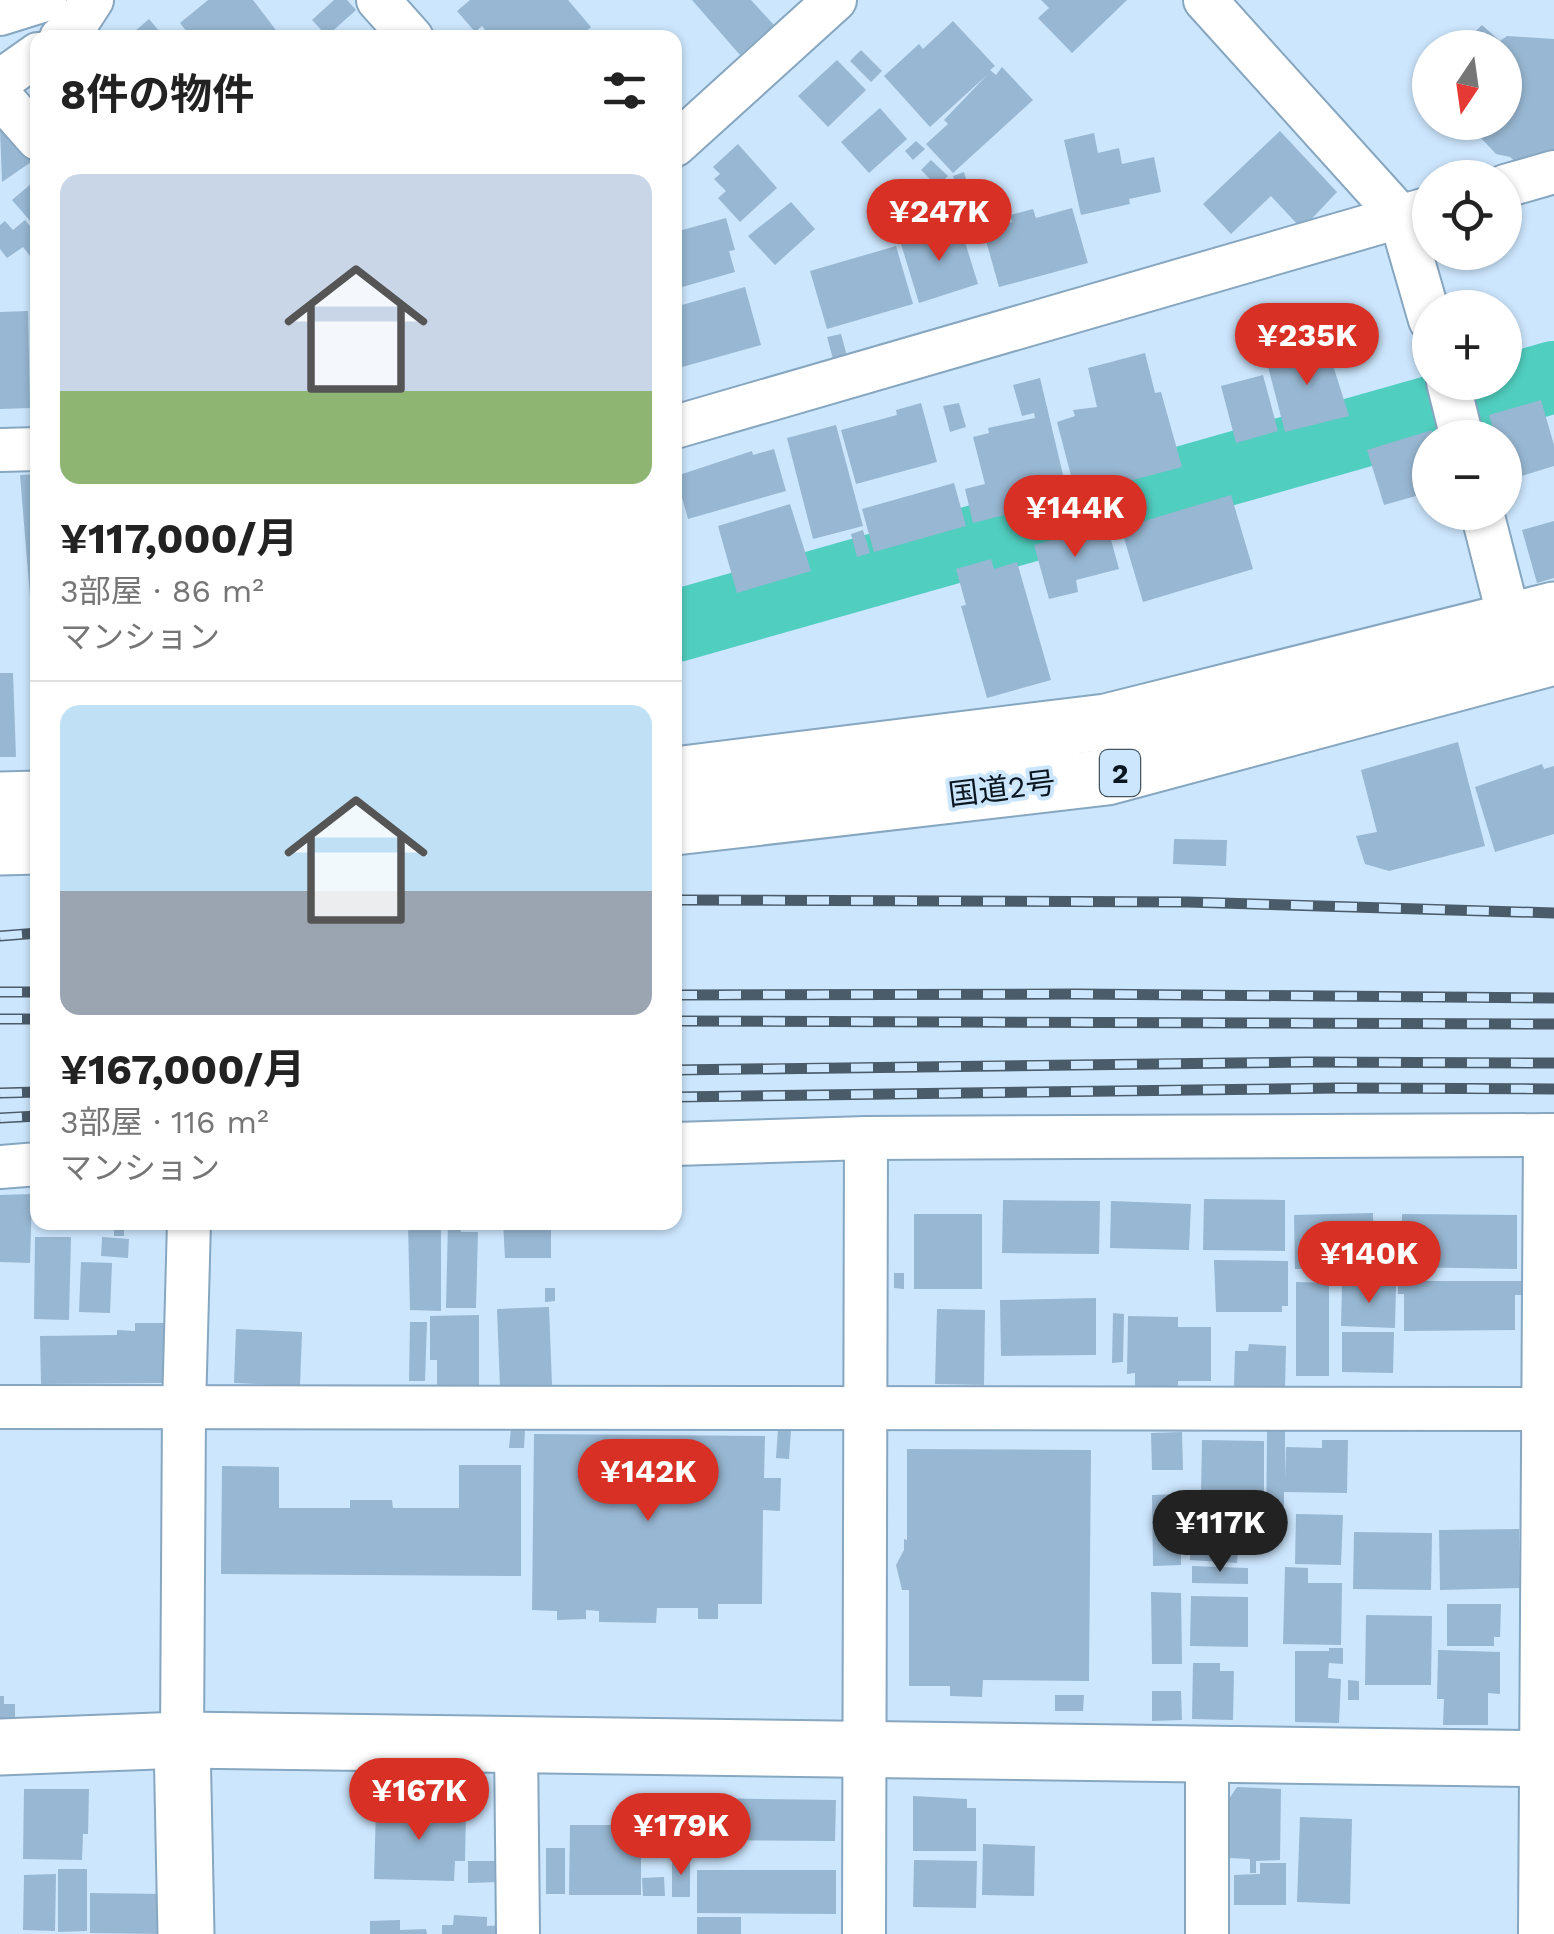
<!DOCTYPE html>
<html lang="ja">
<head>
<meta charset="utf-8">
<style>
  :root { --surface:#fff; --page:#f6f6f6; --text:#222; --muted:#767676; --line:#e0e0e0; --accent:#d93025 }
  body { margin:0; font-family:"Work Sans","Noto Sans JP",sans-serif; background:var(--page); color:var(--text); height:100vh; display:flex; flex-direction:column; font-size:38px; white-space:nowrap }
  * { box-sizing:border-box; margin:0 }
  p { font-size:32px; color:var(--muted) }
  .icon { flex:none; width:55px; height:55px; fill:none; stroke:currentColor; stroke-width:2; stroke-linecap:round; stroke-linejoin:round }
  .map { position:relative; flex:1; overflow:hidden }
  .drawer { position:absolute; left:30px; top:30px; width:652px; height:1200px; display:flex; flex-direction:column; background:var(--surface); border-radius:20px; box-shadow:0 2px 8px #0004 }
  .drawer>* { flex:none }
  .needle { width:65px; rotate:193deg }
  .tools { position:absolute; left:1412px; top:30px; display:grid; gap:20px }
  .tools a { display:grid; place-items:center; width:110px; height:110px; border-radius:50%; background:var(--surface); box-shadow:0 2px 8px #0004; font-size:50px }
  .price { position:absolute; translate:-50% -85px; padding:0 22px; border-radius:35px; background:var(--accent); color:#fff; font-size:32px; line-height:65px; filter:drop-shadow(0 2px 5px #0008) }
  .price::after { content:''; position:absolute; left:50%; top:60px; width:30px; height:22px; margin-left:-15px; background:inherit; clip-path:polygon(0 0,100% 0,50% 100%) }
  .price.selected { background:#222; color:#fff }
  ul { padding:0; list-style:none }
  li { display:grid; align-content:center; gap:20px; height:530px; padding:0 30px }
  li+li { border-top:2px solid var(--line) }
  li span { display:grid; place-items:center; height:310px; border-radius:20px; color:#555 }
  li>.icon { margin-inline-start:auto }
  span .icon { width:180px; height:180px; fill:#fffc; stroke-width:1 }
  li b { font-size:42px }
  h2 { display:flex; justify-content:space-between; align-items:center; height:120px; padding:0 30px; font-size:42px }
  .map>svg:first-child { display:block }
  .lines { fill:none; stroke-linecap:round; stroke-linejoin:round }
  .river { stroke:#50cebf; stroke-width:72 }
  .building { fill:#98b7d2 }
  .minor-casing { stroke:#87a6c0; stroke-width:46 }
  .tertiary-casing { stroke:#87a6c0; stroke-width:59 }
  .trunk-casing { stroke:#87a6c0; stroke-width:59 }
  .minor { stroke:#fff; stroke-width:42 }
  .tertiary { stroke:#fff; stroke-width:55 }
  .trunk { stroke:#fff; stroke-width:55 }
  .rail-casing { stroke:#4a5b69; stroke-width:11 }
  .rail { stroke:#cce6fd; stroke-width:8; stroke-dasharray:22; stroke-linecap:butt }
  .labels { text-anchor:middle; stroke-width:8; stroke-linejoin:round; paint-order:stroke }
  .shield { fill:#cce6fd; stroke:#445462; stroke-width:2.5 }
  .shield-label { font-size:28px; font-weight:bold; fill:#0a1620 }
  .street-label { font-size:30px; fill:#0a1620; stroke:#cce6fd }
</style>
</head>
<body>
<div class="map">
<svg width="1554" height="1934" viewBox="0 0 1554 1934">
  <rect width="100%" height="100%" fill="#cce6fd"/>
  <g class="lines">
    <path class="river" d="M676,626L1554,377"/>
  </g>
  <g class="building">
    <path d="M208,0H253L282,38H192L180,23Z"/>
    <path d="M334,0H347L356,10L327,36L312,20Z"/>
    <path d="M470,0H568L591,27L578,38H492L482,26L475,32L457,11Z"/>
    <path d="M692,0H751L774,25L740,55Z"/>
    <path d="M1041,0H1127L1072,53L1038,18L1049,8Z"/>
    <path d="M149,19L165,38H127Z"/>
    <path d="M953,21L995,66L990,70L996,75L1002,67L1033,100L953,173L926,144L948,124L944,120L987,75L930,127L884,76L919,44L923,49Z"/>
    <path d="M1482,25L1500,41L1507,36L1554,39V150L1542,158L1532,156L1518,164L1510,157L1496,154L1466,122H1505V48H1458Z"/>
    <path d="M861,50L882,71L871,82L850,61Z"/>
    <path d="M837,60L866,90L828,127L798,96Z"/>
    <path d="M880,108L907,139L869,173L841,142Z"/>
    <path d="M8,124L34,160L2,182L0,129Z"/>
    <path d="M1280,131L1337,192L1305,226L1302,222L1298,225L1271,196L1231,234L1203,204Z"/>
    <path d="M1094,133L1098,153L1119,148L1122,164L1154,157L1161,192L1129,199L1130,204L1081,215L1064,140Z"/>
    <path d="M916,141L925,149L913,160L905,151Z"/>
    <path d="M738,144L777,188L740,222L718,198L726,191L714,179L720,174L713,167Z"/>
    <path d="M931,160L948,176L937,186L921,170Z"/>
    <path d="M964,172L968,186L958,190L953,176Z"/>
    <path d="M38,178V230L12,200Z"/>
    <path d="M791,202L815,229L775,265L748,236Z"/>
    <path d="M1072,208L1088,263L999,287L983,230L1012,222L1010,215L1033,209L1036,218Z"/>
    <path d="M726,218L735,250L729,251L735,272L675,289V232Z"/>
    <path d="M25,220L38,236V249L30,256L23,247L7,258L0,249V225L5,221L13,230Z"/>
    <path d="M960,226L978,284L919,303L901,244Z"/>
    <path d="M896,246L913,304L827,329L810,271Z"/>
    <path d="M745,287L761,345L675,369V307Z"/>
    <path d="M28,311L30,408L0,409V312Z"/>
    <path d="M841,334L847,356L833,359L827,337Z"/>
    <path d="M1326,343L1349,416L1285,432L1266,359Z"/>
    <path d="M1145,353L1155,393L1161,392L1182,467L1076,495L1057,422L1075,416L1073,410L1097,407L1088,368Z"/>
    <path d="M1263,375L1278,431L1236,443L1221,386Z"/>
    <path d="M1040,378L1064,479L1039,485L1044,505L973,523L965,489L985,484L973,437L989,433L988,428L1035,418L1034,413L1022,416L1013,385Z"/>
    <path d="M1541,400L1554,445V466L1508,480L1505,438H1496L1489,415Z"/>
    <path d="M921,403L937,462L856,484L841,430L897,415L896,410Z"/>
    <path d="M959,403L966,427L950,432L943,406Z"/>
    <path d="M836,425L863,526L813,539L787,438Z"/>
    <path d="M1432,430L1430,492L1384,505L1367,450Z"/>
    <path d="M774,449L786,491L688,519L676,476L752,451L753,455Z"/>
    <path d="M38,474V609H31L20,475Z"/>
    <path d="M954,483L966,526L874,552L862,509Z"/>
    <path d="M1231,495L1253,569L1143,602L1121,528Z"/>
    <path d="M790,504L811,571L737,593L718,526Z"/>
    <path d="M1554,521V578L1537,583L1522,530Z"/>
    <path d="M1107,525L1119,569L1076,580L1078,592L1049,599L1034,545Z"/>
    <path d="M863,530L870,553L857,557L851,534Z"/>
    <path d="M991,559L994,569L1017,562L1051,680L987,698L961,606L966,605L956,569Z"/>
    <path d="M0,673H13L16,757H0Z"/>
    <path d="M1458,742L1485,846L1389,871L1365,864L1356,836L1377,832L1361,770Z"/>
    <path d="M1542,764L1544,769L1554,766V834L1495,852L1475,787Z"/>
    <path d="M1174,839L1227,840L1226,866L1173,864Z"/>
    <path d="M32,1194L30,1263L0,1262V1195Z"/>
    <path d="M1204,1199L1285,1200V1251L1203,1250Z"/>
    <path d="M1003,1200L1100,1201L1099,1254L1002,1253Z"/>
    <path d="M1111,1201L1191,1204L1189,1250L1110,1248Z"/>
    <path d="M1373,1213L1374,1267L1295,1269L1294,1215Z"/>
    <rect x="914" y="1214" width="68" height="75"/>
    <path d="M1402,1214L1517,1215V1269L1401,1267Z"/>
    <rect x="114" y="1222" width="10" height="14"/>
    <path d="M448,1222H461V1232H478L476,1308H446Z"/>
    <path d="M503,1222H551V1258H505Z"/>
    <path d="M408,1224H441V1311L410,1310Z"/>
    <path d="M35,1237H71L69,1320L34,1319Z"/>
    <path d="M102,1237L129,1239L128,1258L101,1256Z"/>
    <path d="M1214,1260L1288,1261V1306H1282V1312H1216Z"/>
    <path d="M81,1262L112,1263L110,1313L79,1312Z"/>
    <path d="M894,1273H904V1289L894,1288Z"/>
    <path d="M1398,1281H1523V1295H1515V1330L1404,1331V1294H1398Z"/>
    <path d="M1296,1282L1329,1283V1376H1296Z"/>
    <path d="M1342,1284H1396L1395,1328L1341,1326Z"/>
    <path d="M545,1288H555V1301L545,1302Z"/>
    <path d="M1096,1298V1355L1001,1356L1000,1300Z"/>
    <path d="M549,1307L552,1385L500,1387L497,1309Z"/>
    <path d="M937,1309L985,1310L984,1385L935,1384Z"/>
    <path d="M1113,1313L1124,1314L1123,1362L1112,1363Z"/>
    <path d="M479,1315V1385H437V1360H430V1316Z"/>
    <path d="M1128,1316L1178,1317V1327H1211V1381H1178V1391H1135V1373L1127,1374Z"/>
    <path d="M410,1322H427L425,1381H409Z"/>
    <path d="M135,1323H169V1338H163V1383L41,1384L40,1336L117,1335V1330L135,1331Z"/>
    <path d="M236,1329L302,1332L300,1386L234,1383Z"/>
    <path d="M1342,1332H1394L1393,1373L1342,1372Z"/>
    <path d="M1249,1344L1286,1346L1285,1388L1234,1387L1235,1351H1248Z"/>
    <path d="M511,1428L525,1429L524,1448H509Z"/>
    <path d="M778,1429L791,1430L789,1459L776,1458Z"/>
    <path d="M1267,1430H1285V1480L1286,1447L1322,1448V1440H1348L1347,1493L1284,1492V1537H1266Z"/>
    <path d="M1182,1432L1183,1470H1152L1151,1433Z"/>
    <path d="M534,1434L765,1436L764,1478H781L780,1511L763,1510L762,1604H718V1619H698V1608H657L656,1623L599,1622V1611L586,1610V1619L557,1620V1611L532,1610Z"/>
    <path d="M1202,1440L1264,1441V1494L1201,1493Z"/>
    <path d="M907,1449L1091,1450L1089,1681L983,1680L982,1697L950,1696V1686H909V1590H902L896,1565L904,1550V1539L907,1540Z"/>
    <path d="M459,1465H521V1576L221,1574L222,1466L279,1467V1508H350V1500H392L393,1508H459Z"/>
    <path d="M1180,1494L1181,1565L1153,1566L1152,1495Z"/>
    <path d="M1193,1507L1241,1511L1237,1563L1190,1560Z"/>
    <path d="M1296,1514L1343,1515L1341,1565L1295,1564Z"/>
    <path d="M1519,1529L1520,1588L1440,1590L1439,1530Z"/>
    <path d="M1354,1532L1432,1533L1431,1590L1353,1589Z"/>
    <path d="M1192,1566L1248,1568V1584L1192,1583Z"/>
    <path d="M1285,1567L1308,1568V1583H1342L1341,1645L1283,1644Z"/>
    <path d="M1151,1592L1181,1593L1182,1664H1152Z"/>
    <path d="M1191,1596L1248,1597V1647L1190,1646Z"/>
    <path d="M1447,1604H1501L1500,1637H1494V1646H1447Z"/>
    <path d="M1366,1615L1432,1616L1431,1685H1365Z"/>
    <path d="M1329,1648H1343V1664L1329,1663L1328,1678L1341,1679L1339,1723L1295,1722V1651H1329Z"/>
    <path d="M1438,1650L1500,1652V1694L1488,1693V1725H1443L1444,1699H1437Z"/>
    <path d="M1193,1663H1220V1671H1234L1233,1720L1192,1719Z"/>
    <path d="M1348,1680L1359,1681V1700H1348Z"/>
    <path d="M1152,1691H1181L1182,1720L1152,1721Z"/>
    <path d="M1055,1695H1084L1083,1711H1055Z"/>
    <path d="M0,1696H4V1704H15V1724H0Z"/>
    <path d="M1237,1787L1281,1789L1280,1860L1256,1861V1873H1250V1859L1229,1858V1799Z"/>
    <path d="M24,1789H89L88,1834H83L82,1860L23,1859Z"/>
    <path d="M913,1796L967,1799V1808H976V1851H913Z"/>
    <path d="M696,1798L836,1800L835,1841L696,1840Z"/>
    <path d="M376,1807L466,1809L465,1861H455L454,1881L374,1879Z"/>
    <path d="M1300,1817L1352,1819L1350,1904L1297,1902Z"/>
    <path d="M570,1825H641V1895H569Z"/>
    <path d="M983,1844L1035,1846L1034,1896L982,1895Z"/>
    <rect x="546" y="1848" width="19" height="46"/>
    <rect x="672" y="1859" width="18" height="38"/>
    <path d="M914,1860L977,1861L976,1908L913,1907Z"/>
    <path d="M468,1861H500V1882L468,1883Z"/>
    <path d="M1260,1863H1286V1905H1234V1875L1260,1874Z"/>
    <path d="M58,1869H87V1931L58,1932Z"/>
    <path d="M697,1870H836V1914L697,1913Z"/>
    <path d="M56,1874L55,1931L23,1930L24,1875Z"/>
    <path d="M664,1877L665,1896H643L642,1878Z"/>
    <path d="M90,1893L164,1894V1934L90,1933Z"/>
    <path d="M454,1915L487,1917V1926L503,1925V1934H442V1925H453Z"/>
    <rect x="697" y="1917" width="44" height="17"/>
    <path d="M400,1920V1930L426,1929L427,1934H370V1921Z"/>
  </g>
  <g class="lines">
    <defs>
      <g id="minor">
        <path d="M378,0L412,38"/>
        <path d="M1205,0L1400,216L1430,320"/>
        <path d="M0,14L45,0"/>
        <path d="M61,38L73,29L92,0"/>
        <path d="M0,81L38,54"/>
        <path d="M0,96L38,139"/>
        <path d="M675,145L835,0"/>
        <path d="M1505,186L1554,172"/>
        <path d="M1448,382L1462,438"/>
        <path d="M675,427L1430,208"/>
        <path d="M0,450L38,449"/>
        <path d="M1482,512L1510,622"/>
        <path d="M675,1144L866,1138L1554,1135"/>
        <path d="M0,1167L38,1164"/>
        <path d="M0,1407L1554,1409"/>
        <path d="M182,1740L184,1409L189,1222"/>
        <path d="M516,1744L518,1934"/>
        <path d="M864,1934L866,1138"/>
        <path d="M1207,1934V1755"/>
        <path d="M1540,1934L1545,1135"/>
      </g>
      <g id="tertiary">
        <path d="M182,1740L186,1934"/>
        <path d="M0,1747L182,1740L1554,1759"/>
      </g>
      <g id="trunk">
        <path d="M675,775L1106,722L1554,610"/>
        <path d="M0,800L38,799"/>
        <path d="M675,827L1107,777L1554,657"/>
        <path d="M0,847L38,846"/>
      </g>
    </defs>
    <use href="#minor" class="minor-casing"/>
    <use href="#tertiary" class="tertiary-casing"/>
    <use href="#trunk" class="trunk-casing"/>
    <use href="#minor" class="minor"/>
    <use href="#tertiary" class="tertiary"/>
    <use href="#trunk" class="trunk"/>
    <defs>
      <g id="rail">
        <path d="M675,900L1188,902L1554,913"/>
        <path d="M0,936L38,933"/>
        <path d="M0,992H38"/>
        <path d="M675,995L1076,994L1554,998"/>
        <path d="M0,1019H38"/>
        <path d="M675,1021L1554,1024"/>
        <path d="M675,1070L1306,1062L1554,1063"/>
        <path d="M0,1093L38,1092"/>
        <path d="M675,1097L1337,1088L1554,1089"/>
        <path d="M0,1118L38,1116"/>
      </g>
    </defs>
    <use href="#rail" class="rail-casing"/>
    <use href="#rail" class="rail"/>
  </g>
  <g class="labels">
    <rect class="shield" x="1100" y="750" width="40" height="46" rx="8"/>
    <g class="shield-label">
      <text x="1120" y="783">2</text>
    </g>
    <g class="street-label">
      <text transform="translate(1002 789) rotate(-7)" y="10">国道2号</text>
    </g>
  </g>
</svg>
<div class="tools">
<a><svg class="needle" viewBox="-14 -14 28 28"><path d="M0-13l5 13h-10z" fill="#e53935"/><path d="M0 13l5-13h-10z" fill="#767676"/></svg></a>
<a><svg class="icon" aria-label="locate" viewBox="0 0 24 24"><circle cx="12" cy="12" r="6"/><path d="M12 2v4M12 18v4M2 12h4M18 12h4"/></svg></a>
<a>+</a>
<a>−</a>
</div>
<b class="price" style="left:939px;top:264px">¥247K</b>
<b class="price" style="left:1307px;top:388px">¥235K</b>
<b class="price" style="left:1075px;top:560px">¥144K</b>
<b class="price" style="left:1369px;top:1306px">¥140K</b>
<b class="price" style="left:648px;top:1524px">¥142K</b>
<b class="price selected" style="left:1220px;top:1575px">¥117K</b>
<b class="price" style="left:419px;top:1843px">¥167K</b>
<b class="price" style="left:681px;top:1878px">¥179K</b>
<section class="drawer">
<h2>8件の物件<svg class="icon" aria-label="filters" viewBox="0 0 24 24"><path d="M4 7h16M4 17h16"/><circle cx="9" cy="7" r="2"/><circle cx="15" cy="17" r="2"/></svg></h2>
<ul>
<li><span style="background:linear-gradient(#c9d6e8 70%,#8fb573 0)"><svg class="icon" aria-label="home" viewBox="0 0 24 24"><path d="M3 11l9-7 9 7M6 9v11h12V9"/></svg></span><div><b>¥117,000/月</b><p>3部屋 · 86 m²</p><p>マンション</p></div></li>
<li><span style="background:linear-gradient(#bfe0f5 60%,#9aa5b1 0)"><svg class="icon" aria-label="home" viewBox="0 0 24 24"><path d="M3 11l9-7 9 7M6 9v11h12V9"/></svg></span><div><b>¥167,000/月</b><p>3部屋 · 116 m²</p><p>マンション</p></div></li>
</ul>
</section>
</div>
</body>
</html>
